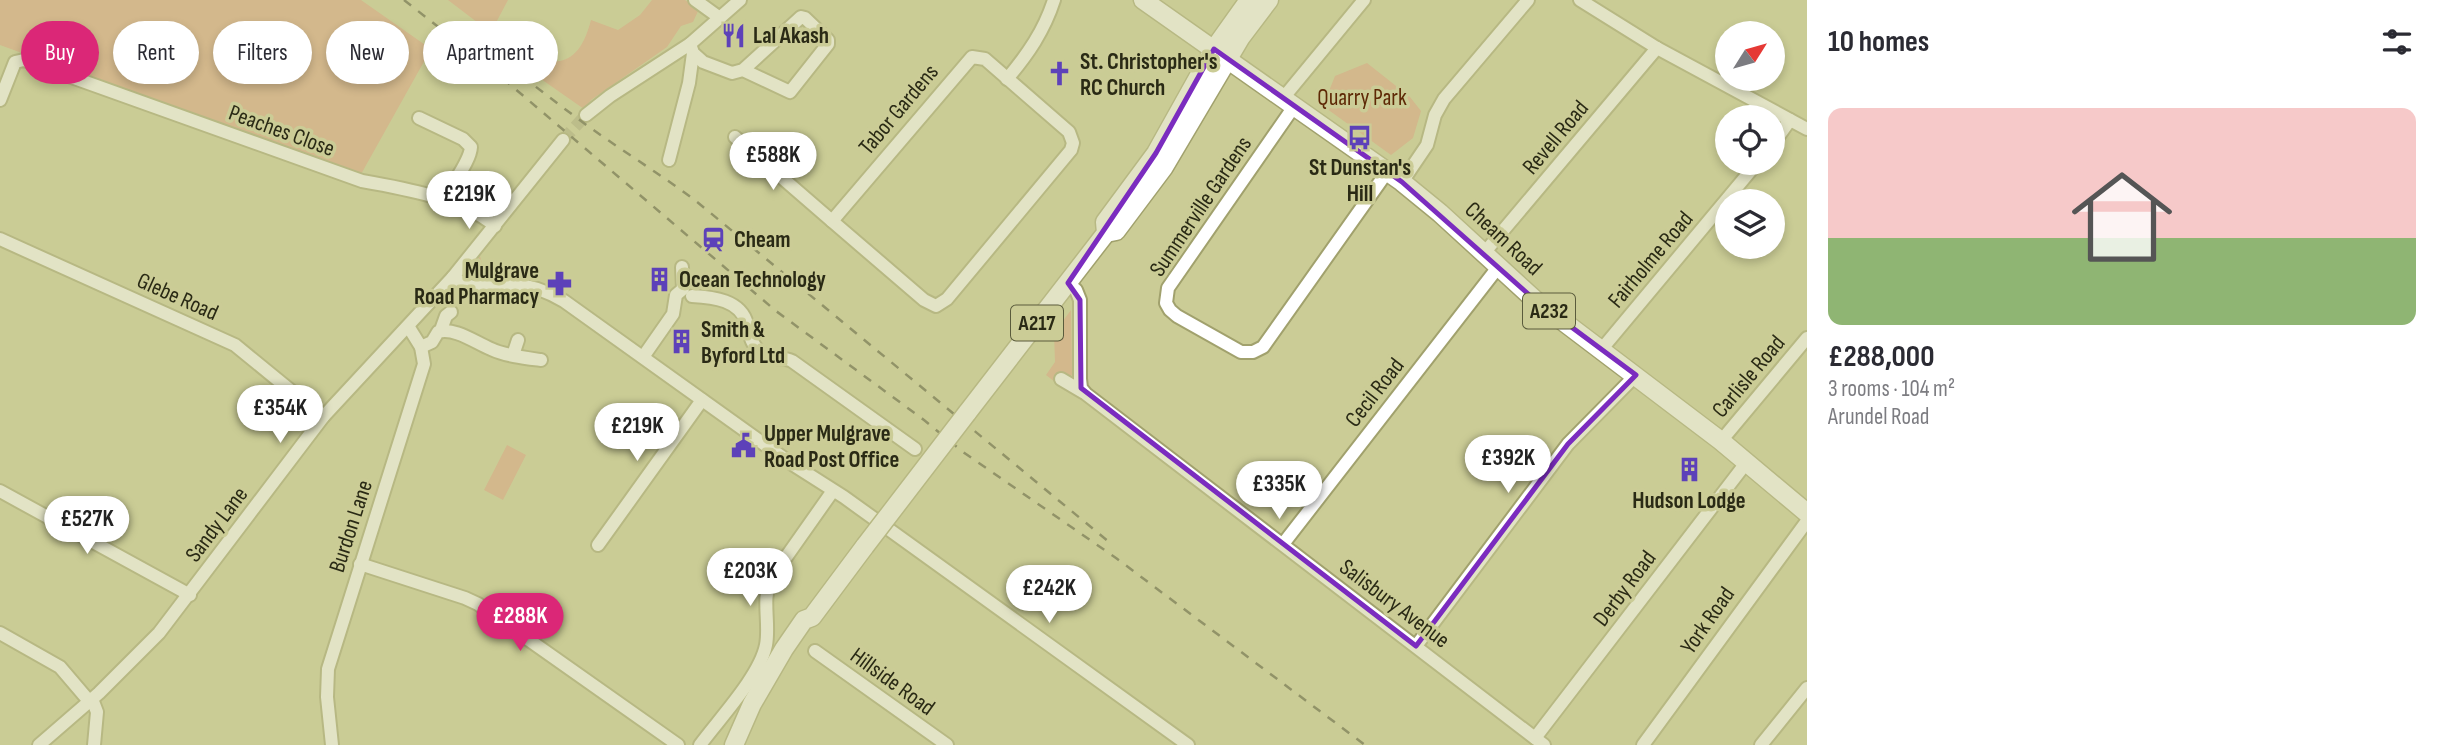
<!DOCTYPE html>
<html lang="en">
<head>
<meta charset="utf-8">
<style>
  :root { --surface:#fff; --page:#f2f2f3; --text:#2b2b33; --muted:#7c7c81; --line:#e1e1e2; --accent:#db2777 }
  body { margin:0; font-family:"Sofia Sans Condensed",sans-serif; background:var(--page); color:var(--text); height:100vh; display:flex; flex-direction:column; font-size:26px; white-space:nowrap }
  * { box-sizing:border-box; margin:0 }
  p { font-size:23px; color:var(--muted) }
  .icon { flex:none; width:38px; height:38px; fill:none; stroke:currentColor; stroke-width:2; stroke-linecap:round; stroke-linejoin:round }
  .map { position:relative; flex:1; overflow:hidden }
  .panel { display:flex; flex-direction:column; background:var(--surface); width:630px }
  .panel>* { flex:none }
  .top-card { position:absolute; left:21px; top:21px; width:665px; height:63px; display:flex; gap:14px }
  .needle { width:46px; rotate:53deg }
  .controls { position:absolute; left:1715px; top:21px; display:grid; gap:14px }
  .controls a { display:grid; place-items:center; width:70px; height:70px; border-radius:50%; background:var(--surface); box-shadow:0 4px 10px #0003; font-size:35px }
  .price { position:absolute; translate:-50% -60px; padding:0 16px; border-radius:24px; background:#fff; color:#222; font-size:23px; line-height:46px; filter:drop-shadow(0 2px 4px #0008) }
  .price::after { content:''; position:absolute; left:50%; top:42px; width:21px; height:16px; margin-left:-10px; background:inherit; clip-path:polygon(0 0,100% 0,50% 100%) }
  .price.on { background:var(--accent); color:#fff }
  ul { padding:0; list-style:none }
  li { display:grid; align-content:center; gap:14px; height:371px; padding:0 21px }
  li+li { border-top:2px solid var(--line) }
  li span { display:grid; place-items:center; height:217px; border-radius:14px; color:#555 }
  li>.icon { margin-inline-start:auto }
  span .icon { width:126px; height:126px; fill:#fffc; stroke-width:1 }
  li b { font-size:30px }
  h2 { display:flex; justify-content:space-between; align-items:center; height:84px; padding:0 21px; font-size:30px }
  .chip { padding:0 24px; border-radius:32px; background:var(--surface); box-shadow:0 4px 10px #0003; font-size:24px; line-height:63px }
  .chip.on { background:var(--accent); color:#fff }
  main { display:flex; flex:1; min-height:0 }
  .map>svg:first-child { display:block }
  .green { fill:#dd9f80 }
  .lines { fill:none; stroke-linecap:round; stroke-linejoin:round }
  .minor-tunnel { stroke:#abac7c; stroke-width:12; stroke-dasharray:12 6; stroke-linecap:butt }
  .minor-casing { stroke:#a1a16d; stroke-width:16 }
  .highway-casing { stroke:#a1a16d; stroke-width:21 }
  .minor { stroke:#fff; stroke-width:12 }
  .highway { stroke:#fff; stroke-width:18 }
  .rail { stroke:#4d4e31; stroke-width:2.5; stroke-dasharray:9 9; stroke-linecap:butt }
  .highway-bridge-casing { stroke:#a1a16d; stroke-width:21; stroke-linecap:butt }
  .highway-bridge { stroke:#fff; stroke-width:18 }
  .marked { fill:none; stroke:#7b2cbf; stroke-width:5; stroke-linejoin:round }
  .labels { text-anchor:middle; stroke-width:7; stroke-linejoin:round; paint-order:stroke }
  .shield { fill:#cbcc96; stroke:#5a5b3c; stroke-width:2 }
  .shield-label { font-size:21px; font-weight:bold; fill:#2a2a15 }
  .poi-label { font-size:23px; font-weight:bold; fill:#2a2a15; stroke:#cbcc96; text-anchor:start }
  .park-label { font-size:23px; fill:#5d2805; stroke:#cbcc96 }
  .street-label { font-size:23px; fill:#2a2a15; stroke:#cbcc96 }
</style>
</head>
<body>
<main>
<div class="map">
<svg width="1807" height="745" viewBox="0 0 1807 745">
  <rect width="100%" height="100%" fill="#cbcc96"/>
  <g class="green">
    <path d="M0,0H361L431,49L360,176L0,45Z"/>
    <path d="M448,0H508L491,32C532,59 574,87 591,20L618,30L640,15L652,0H685L699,9L693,22L681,26L667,47L591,100L584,109L485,40L490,32Z"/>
    <path d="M1367,63L1410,97L1421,111L1413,138L1391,155L1323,106L1335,76Z"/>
    <path d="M480,256L483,267L493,276L480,278L476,276L473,268Z"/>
    <path d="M1071,310L1072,375L1069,377L1060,373L1055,382L1046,375L1055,362L1054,333Z"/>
    <path d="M507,445L526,455L503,500L484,490Z"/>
  </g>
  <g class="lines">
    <path class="minor-tunnel" d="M563,140L586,115"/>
    <defs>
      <g id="minor">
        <path d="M695,0L720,18"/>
        <path d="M1580,0L1657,48L1807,129"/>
        <path d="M690,44L693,53L703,62L732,73L743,70L790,92L828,44V40L805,18L801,17L743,70"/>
        <path d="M972,57L985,59L1069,132L1073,143L1071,150L947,299L936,306L924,300L832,221Z"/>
        <path d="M1007,79C1028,54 1044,31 1054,0"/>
        <path d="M1284,97L1364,0"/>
        <path d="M0,100L15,62L24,60L362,181C402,188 464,199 495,226"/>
        <path d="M1295,105L1168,288L1166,303L1170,310L1177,316L1241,352H1253L1263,347L1387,172"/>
        <path d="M586,115L610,96L690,44L740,0"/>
        <path d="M419,118L463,139L471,147C470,163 450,185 444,201"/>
        <path d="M735,137L832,221"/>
        <path d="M1773,144L1790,120"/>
        <path d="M669,160L689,83L693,53"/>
        <path d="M1402,182L1427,145L1435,115L1444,99L1528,0"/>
        <path d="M0,239L235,345L323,417"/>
        <path d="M1485,252L1657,48"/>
        <path d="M453,277C476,295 486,283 511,284C531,285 547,291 564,301L789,462L844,497L1188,745"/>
        <path d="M1068,283L1076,290L1080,300V379L1081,388L1086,394L1544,745"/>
        <path d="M692,296C713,297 741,300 747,324C750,336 751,344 761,353C771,361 782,356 792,361L915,449"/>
        <path d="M441,330L446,316L451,312"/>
        <path d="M421,347L432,342L438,332C455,327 476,343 491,349C506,356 525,358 541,360"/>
        <path d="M1601,350L1757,163"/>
        <path d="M513,355L518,340"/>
        <path d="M643,357L673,314L676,295L683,289L682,267"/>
        <path d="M1061,379L1083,392"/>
        <path d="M1721,441L1807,338"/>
        <path d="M0,491L190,595"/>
        <path d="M1283,544L1499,266"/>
        <path d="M598,545L702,400"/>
        <path d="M360,564L465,598L478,604L678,745"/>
        <path d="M0,633L60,667L89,701"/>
        <path d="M1416,646L1568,444L1636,375"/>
        <path d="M815,651L947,745"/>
        <path d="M92,699L97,712L94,745"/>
        <path d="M1535,738L1746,463"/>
        <path d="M39,745L99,693L159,633L323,417L453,277L563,140"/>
        <path d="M332,745L327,697L328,669L424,364L421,347L408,326"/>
        <path d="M700,745C719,719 760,676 766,645C770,624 762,601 770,580L832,492"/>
        <path d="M1643,745L1807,521"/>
        <path d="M1761,745L1807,688"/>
      </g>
      <g id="highway">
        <path d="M1143,0L1402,182L1440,213L1535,300L1721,441L1807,513"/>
        <path d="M1106,233L1116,231L1164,167L1241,37L1269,0"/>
        <path d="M967,413L1106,233L1105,222L1156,153L1214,49L1249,0"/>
        <path d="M734,745L752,704L784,649L804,620L812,617L865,546"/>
      </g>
    </defs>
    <use href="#minor" class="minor-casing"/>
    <use href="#highway" class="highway-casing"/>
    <use href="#minor" class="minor"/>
    <use href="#highway" class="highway"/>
    <g class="rail">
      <path d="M404,0L493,70L776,311L924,420L963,452L1116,558L1365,745"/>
      <path d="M449,23C496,55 539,90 585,124C621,150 660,174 696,201L1109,542"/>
    </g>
    <defs>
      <path id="highway-bridge" d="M865,546L967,413"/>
    </defs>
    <use href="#highway-bridge" class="highway-bridge-casing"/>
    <use href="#highway-bridge" class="highway-bridge"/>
  </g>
  <path d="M0 0H1807V745H0ZM1214,49L1402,182L1535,300L1636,375L1568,444L1416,646L1081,388L1080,300L1068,283L1156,153Z" fill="#cbcc96" fill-opacity=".55" fill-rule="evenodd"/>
  <path class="marked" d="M1214,49L1402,182L1535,300L1636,375L1568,444L1416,646L1081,388L1080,300L1068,283L1156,153Z"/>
  <defs>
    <symbol id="restaurant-bare" viewBox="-9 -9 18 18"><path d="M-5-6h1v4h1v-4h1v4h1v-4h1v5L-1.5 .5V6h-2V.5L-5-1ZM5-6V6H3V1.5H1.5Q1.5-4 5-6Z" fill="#5d41b9" stroke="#cbcc96" stroke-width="2.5" paint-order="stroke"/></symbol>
    <symbol id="church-bare" viewBox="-9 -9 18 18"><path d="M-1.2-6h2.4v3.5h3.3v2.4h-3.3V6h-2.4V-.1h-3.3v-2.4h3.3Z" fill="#5d41b9" stroke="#cbcc96" stroke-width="2.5" paint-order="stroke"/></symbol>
    <symbol id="bus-bare" viewBox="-9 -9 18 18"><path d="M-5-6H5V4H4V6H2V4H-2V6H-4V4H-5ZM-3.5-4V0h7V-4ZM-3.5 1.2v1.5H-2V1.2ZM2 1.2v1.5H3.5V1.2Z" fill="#5d41b9" stroke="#cbcc96" stroke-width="2.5" paint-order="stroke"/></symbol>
    <symbol id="station-bare" viewBox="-9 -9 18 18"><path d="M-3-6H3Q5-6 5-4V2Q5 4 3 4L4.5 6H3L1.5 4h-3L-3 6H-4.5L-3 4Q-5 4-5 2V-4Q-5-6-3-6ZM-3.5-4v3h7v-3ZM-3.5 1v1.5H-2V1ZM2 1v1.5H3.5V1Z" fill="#5d41b9" stroke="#cbcc96" stroke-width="2.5" paint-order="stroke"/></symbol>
    <symbol id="building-bare" viewBox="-9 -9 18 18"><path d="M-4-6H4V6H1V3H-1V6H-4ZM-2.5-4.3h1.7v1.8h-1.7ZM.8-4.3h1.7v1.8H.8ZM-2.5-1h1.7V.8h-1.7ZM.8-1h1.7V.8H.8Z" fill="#5d41b9" stroke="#cbcc96" stroke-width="2.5" paint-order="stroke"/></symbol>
    <symbol id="pharmacy-bare" viewBox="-9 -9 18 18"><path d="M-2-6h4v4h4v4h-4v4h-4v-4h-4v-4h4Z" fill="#5d41b9" stroke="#cbcc96" stroke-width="2.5" paint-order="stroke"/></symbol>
    <symbol id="civic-bare" viewBox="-9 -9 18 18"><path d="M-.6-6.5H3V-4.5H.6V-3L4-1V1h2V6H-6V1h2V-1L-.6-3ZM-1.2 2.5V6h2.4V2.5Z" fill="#5d41b9" stroke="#cbcc96" stroke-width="2.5" paint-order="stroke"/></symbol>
  </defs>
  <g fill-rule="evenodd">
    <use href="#restaurant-bare" x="716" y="18" width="35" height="35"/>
    <use href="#church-bare" x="1042" y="56" width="35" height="35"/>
    <use href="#bus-bare" x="1342" y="120" width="35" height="35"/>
    <use href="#station-bare" x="696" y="222" width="35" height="35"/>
    <use href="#building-bare" x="642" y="262" width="35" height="35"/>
    <use href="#pharmacy-bare" x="542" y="266" width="35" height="35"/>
    <use href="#building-bare" x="664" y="324" width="35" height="35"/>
    <use href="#civic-bare" x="726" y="428" width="35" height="35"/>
    <use href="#building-bare" x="1672" y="452" width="35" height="35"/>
  </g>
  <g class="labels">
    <g class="shield">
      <rect x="1523" y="293.5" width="52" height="35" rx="5"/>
      <rect x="1011" y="305.5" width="52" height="35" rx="5"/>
    </g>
    <g class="shield-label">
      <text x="1549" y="318">A232</text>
      <text x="1037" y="330">A217</text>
    </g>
    <g class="poi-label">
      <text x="753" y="43">Lal Akash</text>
      <text x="1080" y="69">St. Christopher's<tspan x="1080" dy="26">RC Church</tspan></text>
      <text x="1360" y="175" text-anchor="middle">St Dunstan's<tspan x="1360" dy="26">Hill</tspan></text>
      <text x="734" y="247">Cheam</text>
      <text x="539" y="278" text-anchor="end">Mulgrave<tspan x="539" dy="26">Road Pharmacy</tspan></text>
      <text x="679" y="287">Ocean Technology</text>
      <text x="701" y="337">Smith &amp;<tspan x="701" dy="26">Byford Ltd</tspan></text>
      <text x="764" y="441">Upper Mulgrave<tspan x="764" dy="26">Road Post Office</tspan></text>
      <text x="1689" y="508" text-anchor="middle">Hudson Lodge</text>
    </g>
    <g class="park-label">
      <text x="1362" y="105">Quarry Park</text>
    </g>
    <g class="street-label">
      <text transform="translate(898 109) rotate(-50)" y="8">Tabor Gardens</text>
      <text transform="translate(282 130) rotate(20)" y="8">Peaches Close</text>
      <text transform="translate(1555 137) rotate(-50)" y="8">Revell Road</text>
      <text transform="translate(1200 206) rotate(-56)" y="8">Summerville Gardens</text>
      <text transform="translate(1504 238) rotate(43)" y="8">Cheam Road</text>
      <text transform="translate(1650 259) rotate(-50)" y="8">Fairholme Road</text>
      <text transform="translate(178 296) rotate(24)" y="8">Glebe Road</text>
      <text transform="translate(1748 376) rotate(-50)" y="8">Carlisle Road</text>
      <text transform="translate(1374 392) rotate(-52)" y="8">Cecil Road</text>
      <text transform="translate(216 524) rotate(-53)" y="8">Sandy Lane</text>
      <text transform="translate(350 526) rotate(-72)" y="8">Burdon Lane</text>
      <text transform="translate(1624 588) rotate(-53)" y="8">Derby Road</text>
      <text transform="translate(1395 603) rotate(37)" y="8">Salisbury Avenue</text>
      <text transform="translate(1707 620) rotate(-55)" y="8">York Road</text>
      <text transform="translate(893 681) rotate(36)" y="8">Hillside Road</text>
    </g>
  </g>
</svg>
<div class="controls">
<a><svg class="needle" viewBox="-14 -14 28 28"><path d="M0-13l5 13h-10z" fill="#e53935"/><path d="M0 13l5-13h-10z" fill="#7c7c81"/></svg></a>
<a><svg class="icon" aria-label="locate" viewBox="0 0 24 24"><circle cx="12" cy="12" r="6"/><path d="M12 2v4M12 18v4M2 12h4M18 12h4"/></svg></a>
<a><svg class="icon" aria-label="layers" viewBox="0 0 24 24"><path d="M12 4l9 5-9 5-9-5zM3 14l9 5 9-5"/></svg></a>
</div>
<b class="price" style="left:773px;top:192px">£588K</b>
<b class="price" style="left:469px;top:231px">£219K</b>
<b class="price" style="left:280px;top:445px">£354K</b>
<b class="price" style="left:637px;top:463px">£219K</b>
<b class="price" style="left:1508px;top:495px">£392K</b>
<b class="price" style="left:1279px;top:521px">£335K</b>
<b class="price" style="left:87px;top:556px">£527K</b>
<b class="price" style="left:750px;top:608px">£203K</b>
<b class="price" style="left:1049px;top:625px">£242K</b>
<b class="price on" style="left:520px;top:653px">£288K</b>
<div class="top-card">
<a class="chip on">Buy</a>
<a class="chip">Rent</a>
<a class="chip">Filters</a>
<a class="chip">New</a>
<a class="chip">Apartment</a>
</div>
</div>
<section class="panel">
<h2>10 homes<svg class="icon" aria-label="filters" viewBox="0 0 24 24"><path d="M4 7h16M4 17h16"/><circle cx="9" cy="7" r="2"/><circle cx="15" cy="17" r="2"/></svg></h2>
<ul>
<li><span style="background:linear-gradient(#f6c9c9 60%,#8fb573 0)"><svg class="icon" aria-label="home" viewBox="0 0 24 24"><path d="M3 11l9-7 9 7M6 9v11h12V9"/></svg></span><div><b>£288,000</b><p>3 rooms · 104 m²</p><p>Arundel Road</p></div></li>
</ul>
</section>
</main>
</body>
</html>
